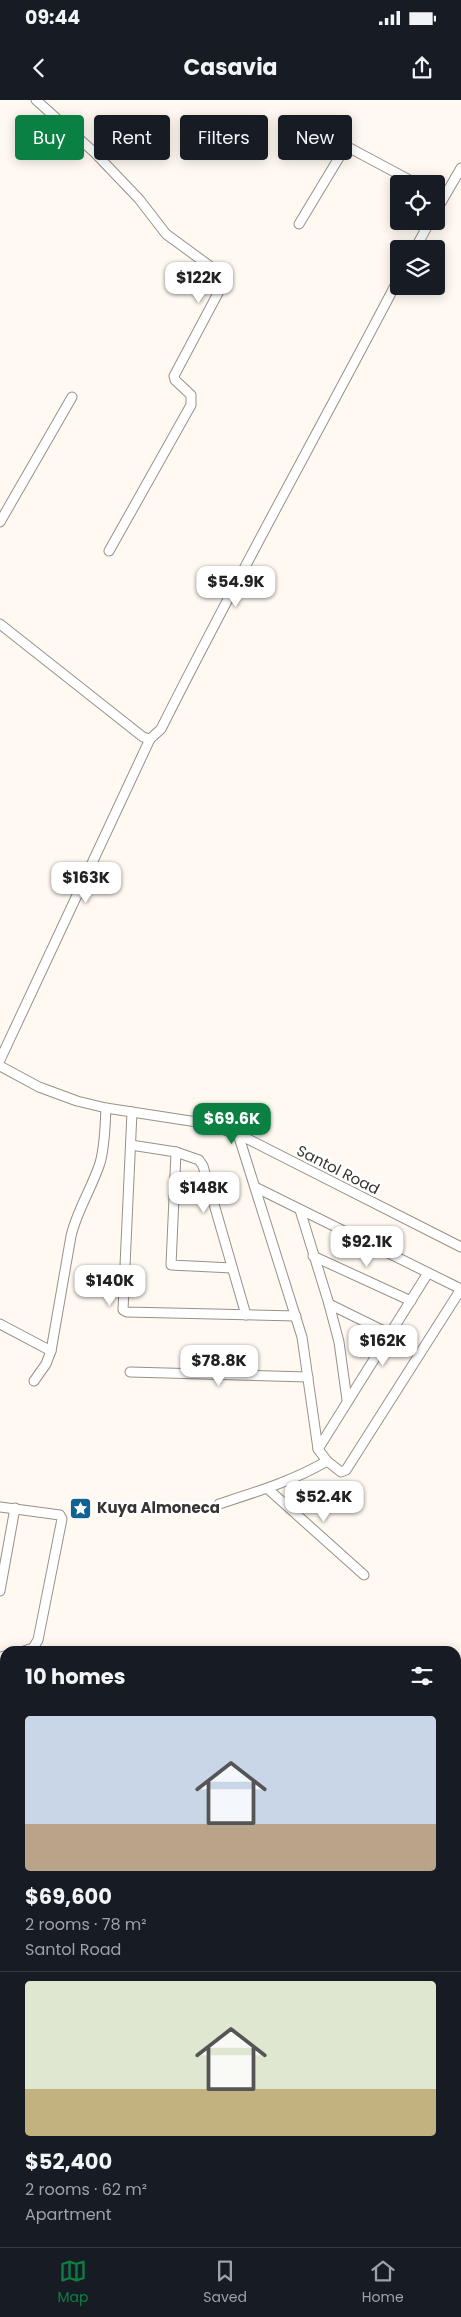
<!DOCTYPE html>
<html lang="en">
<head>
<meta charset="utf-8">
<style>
  :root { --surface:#171b24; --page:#20242c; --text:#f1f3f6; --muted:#9ea1a6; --line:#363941; --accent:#0b8043 }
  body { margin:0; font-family:Poppins,sans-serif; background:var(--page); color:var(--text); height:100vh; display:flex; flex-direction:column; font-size:19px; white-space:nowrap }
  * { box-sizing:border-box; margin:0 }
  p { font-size:16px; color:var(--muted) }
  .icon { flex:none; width:28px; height:28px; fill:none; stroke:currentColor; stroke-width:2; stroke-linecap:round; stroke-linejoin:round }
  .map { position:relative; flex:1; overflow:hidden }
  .panel { position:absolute; left:0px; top:1546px; width:461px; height:601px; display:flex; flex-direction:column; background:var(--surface); border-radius:15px 15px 0 0; box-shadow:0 2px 12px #0003 }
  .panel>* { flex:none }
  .top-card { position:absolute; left:15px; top:15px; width:431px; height:45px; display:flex; gap:10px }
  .tools { position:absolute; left:390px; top:75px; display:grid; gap:10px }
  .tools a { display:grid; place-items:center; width:55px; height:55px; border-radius:5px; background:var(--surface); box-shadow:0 2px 12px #0003; font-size:25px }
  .price { position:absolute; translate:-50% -42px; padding:0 11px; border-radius:10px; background:#fff; color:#222; font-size:16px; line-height:32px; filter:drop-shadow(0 1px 2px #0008) }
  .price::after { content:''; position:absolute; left:50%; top:30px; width:15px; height:11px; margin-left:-8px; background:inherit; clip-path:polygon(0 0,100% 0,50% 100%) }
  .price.on { background:var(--accent); color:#fff }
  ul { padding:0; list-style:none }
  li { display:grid; align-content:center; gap:10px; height:265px; padding:0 25px }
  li+li { border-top:1px solid var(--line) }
  li span { display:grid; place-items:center; height:155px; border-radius:5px; color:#555 }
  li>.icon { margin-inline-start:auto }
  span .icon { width:90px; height:90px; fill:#fffc; stroke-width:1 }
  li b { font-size:21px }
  h2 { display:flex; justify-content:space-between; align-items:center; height:60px; padding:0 25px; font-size:21px }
  .pill { padding:0 18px; border-radius:5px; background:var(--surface); box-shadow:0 2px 12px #0003; font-size:18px; line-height:45px }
  .pill.on { background:var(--accent); color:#fff }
  .status { display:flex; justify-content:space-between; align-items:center; height:35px; padding:0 25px; background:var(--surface); direction:ltr }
  .status svg { height:14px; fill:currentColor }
  header { display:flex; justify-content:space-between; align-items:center; height:65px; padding:0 25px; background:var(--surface); font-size:22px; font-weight:700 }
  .tab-bar { display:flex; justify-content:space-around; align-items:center; height:70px; border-top:1px solid var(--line); background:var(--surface); font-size:14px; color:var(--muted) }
  .tab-bar a { display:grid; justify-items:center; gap:2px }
  .tab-bar .on { color:var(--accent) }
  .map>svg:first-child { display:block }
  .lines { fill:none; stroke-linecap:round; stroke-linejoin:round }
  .minor-casing { stroke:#979189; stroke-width:11 }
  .minor { stroke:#fff; stroke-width:9 }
  .labels { text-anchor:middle; stroke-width:5; stroke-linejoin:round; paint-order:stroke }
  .street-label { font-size:15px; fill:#373531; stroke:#fff }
  .poi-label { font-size:15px; font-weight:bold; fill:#373531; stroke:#fff; text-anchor:start }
</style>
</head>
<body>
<div class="status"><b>09:44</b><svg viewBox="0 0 49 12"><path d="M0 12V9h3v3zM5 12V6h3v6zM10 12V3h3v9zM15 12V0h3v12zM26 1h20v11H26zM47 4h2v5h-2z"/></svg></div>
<header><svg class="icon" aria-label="back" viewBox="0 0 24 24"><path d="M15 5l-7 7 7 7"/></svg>Casavia<svg class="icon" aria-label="share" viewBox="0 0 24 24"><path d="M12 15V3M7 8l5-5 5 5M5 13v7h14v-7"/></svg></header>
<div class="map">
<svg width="461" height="2147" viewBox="0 0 461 2147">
  <rect width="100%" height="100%" fill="#fff9f2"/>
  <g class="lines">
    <defs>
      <g id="minor">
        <path d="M36,0L95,53L139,99L166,134L222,175L225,180L174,276L175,280L191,295V305L109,451"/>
        <path d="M436,111L461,68"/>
        <path d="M299,124L346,46L417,84"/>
        <path d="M415,149L430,121"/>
        <path d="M0,422L72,297"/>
        <path d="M0,524L143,637L150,639L161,629C237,477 320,329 399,178"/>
        <path d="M0,960L150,639"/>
        <path d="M0,966L39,987L77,1001L106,1008L197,1022L238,1034L461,1147"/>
        <path d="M132,1012L123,1210L127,1212L296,1216"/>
        <path d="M238,1034L302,1237L318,1349L327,1361L341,1372L346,1370L461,1189"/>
        <path d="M131,1045L176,1052L199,1060L203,1066L246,1215"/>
        <path d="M176,1052L171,1165L232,1168"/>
        <path d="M255,1087L461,1189"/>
        <path d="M300,1110L329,1204L339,1242L347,1300"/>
        <path d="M313,1156L411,1201"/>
        <path d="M329,1204L390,1234"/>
        <path d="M0,1224L51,1251"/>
        <path d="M130,1272L308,1277"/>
        <path d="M34,1281L46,1264L51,1251L71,1136C77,1110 92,1088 100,1063C105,1046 105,1026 106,1008"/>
        <path d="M318,1349L428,1173"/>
        <path d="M268,1389L364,1475"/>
        <path d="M219,1404C256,1392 293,1381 327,1361"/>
        <path d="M0,1407L60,1415L62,1419L38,1540L33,1548L24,1551"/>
        <path d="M0,1491L15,1408"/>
        <path d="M0,1557L5,1556"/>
        <path d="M0,1609L5,1613"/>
        <path d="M0,1669L5,1668"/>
        <path d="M0,1753L5,1752"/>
        <path d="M0,1773L5,1783"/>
      </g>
    </defs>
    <use href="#minor" class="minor-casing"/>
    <use href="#minor" class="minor"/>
  </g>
  <defs>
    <symbol id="sight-square" viewBox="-11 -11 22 22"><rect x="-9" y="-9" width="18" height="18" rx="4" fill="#106293" stroke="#fff"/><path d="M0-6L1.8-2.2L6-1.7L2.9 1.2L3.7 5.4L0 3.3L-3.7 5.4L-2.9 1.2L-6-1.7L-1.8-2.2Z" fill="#fff"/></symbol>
  </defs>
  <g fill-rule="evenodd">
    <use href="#sight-square" x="68" y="1396" width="25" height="25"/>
  </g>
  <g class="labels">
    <g class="street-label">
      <text transform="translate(338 1070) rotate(27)" y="5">Santol Road</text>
    </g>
    <g class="poi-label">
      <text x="97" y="1413">Kuya Almoneca</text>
    </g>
  </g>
</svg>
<div class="tools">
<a><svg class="icon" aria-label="locate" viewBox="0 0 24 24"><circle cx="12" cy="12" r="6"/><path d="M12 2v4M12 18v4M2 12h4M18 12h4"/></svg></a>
<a><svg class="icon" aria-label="layers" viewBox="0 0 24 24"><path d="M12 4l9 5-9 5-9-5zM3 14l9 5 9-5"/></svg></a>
</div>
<b class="price" style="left:199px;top:204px">$122K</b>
<b class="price" style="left:236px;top:508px">$54.9K</b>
<b class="price" style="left:86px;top:804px">$163K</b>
<b class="price on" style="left:232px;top:1045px">$69.6K</b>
<b class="price" style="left:204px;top:1114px">$148K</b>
<b class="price" style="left:367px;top:1168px">$92.1K</b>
<b class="price" style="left:110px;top:1207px">$140K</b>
<b class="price" style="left:383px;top:1267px">$162K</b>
<b class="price" style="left:219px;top:1287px">$78.8K</b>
<b class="price" style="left:324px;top:1423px">$52.4K</b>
<div class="top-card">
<a class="pill on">Buy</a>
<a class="pill">Rent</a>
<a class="pill">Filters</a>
<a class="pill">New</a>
</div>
<section class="panel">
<h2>10 homes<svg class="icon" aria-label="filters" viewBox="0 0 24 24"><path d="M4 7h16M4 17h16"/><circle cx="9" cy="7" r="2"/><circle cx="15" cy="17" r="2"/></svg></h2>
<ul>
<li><span style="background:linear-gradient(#c9d6e8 70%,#b9a48a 0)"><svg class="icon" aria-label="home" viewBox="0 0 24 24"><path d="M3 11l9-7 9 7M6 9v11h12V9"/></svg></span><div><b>$69,600</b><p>2 rooms · 78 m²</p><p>Santol Road</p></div></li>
<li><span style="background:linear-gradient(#dfe7d0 70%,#c2b280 0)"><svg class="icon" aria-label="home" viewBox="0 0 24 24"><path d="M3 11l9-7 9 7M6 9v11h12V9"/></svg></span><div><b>$52,400</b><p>2 rooms · 62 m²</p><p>Apartment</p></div></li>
</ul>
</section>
</div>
<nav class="tab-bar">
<a class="on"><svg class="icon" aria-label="map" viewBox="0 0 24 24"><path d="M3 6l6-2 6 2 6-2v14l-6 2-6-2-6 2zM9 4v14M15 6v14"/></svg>Map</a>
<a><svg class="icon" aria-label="saved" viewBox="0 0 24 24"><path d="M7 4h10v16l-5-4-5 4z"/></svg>Saved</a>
<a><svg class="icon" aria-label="home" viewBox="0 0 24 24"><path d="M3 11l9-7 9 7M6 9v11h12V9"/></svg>Home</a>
</nav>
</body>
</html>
